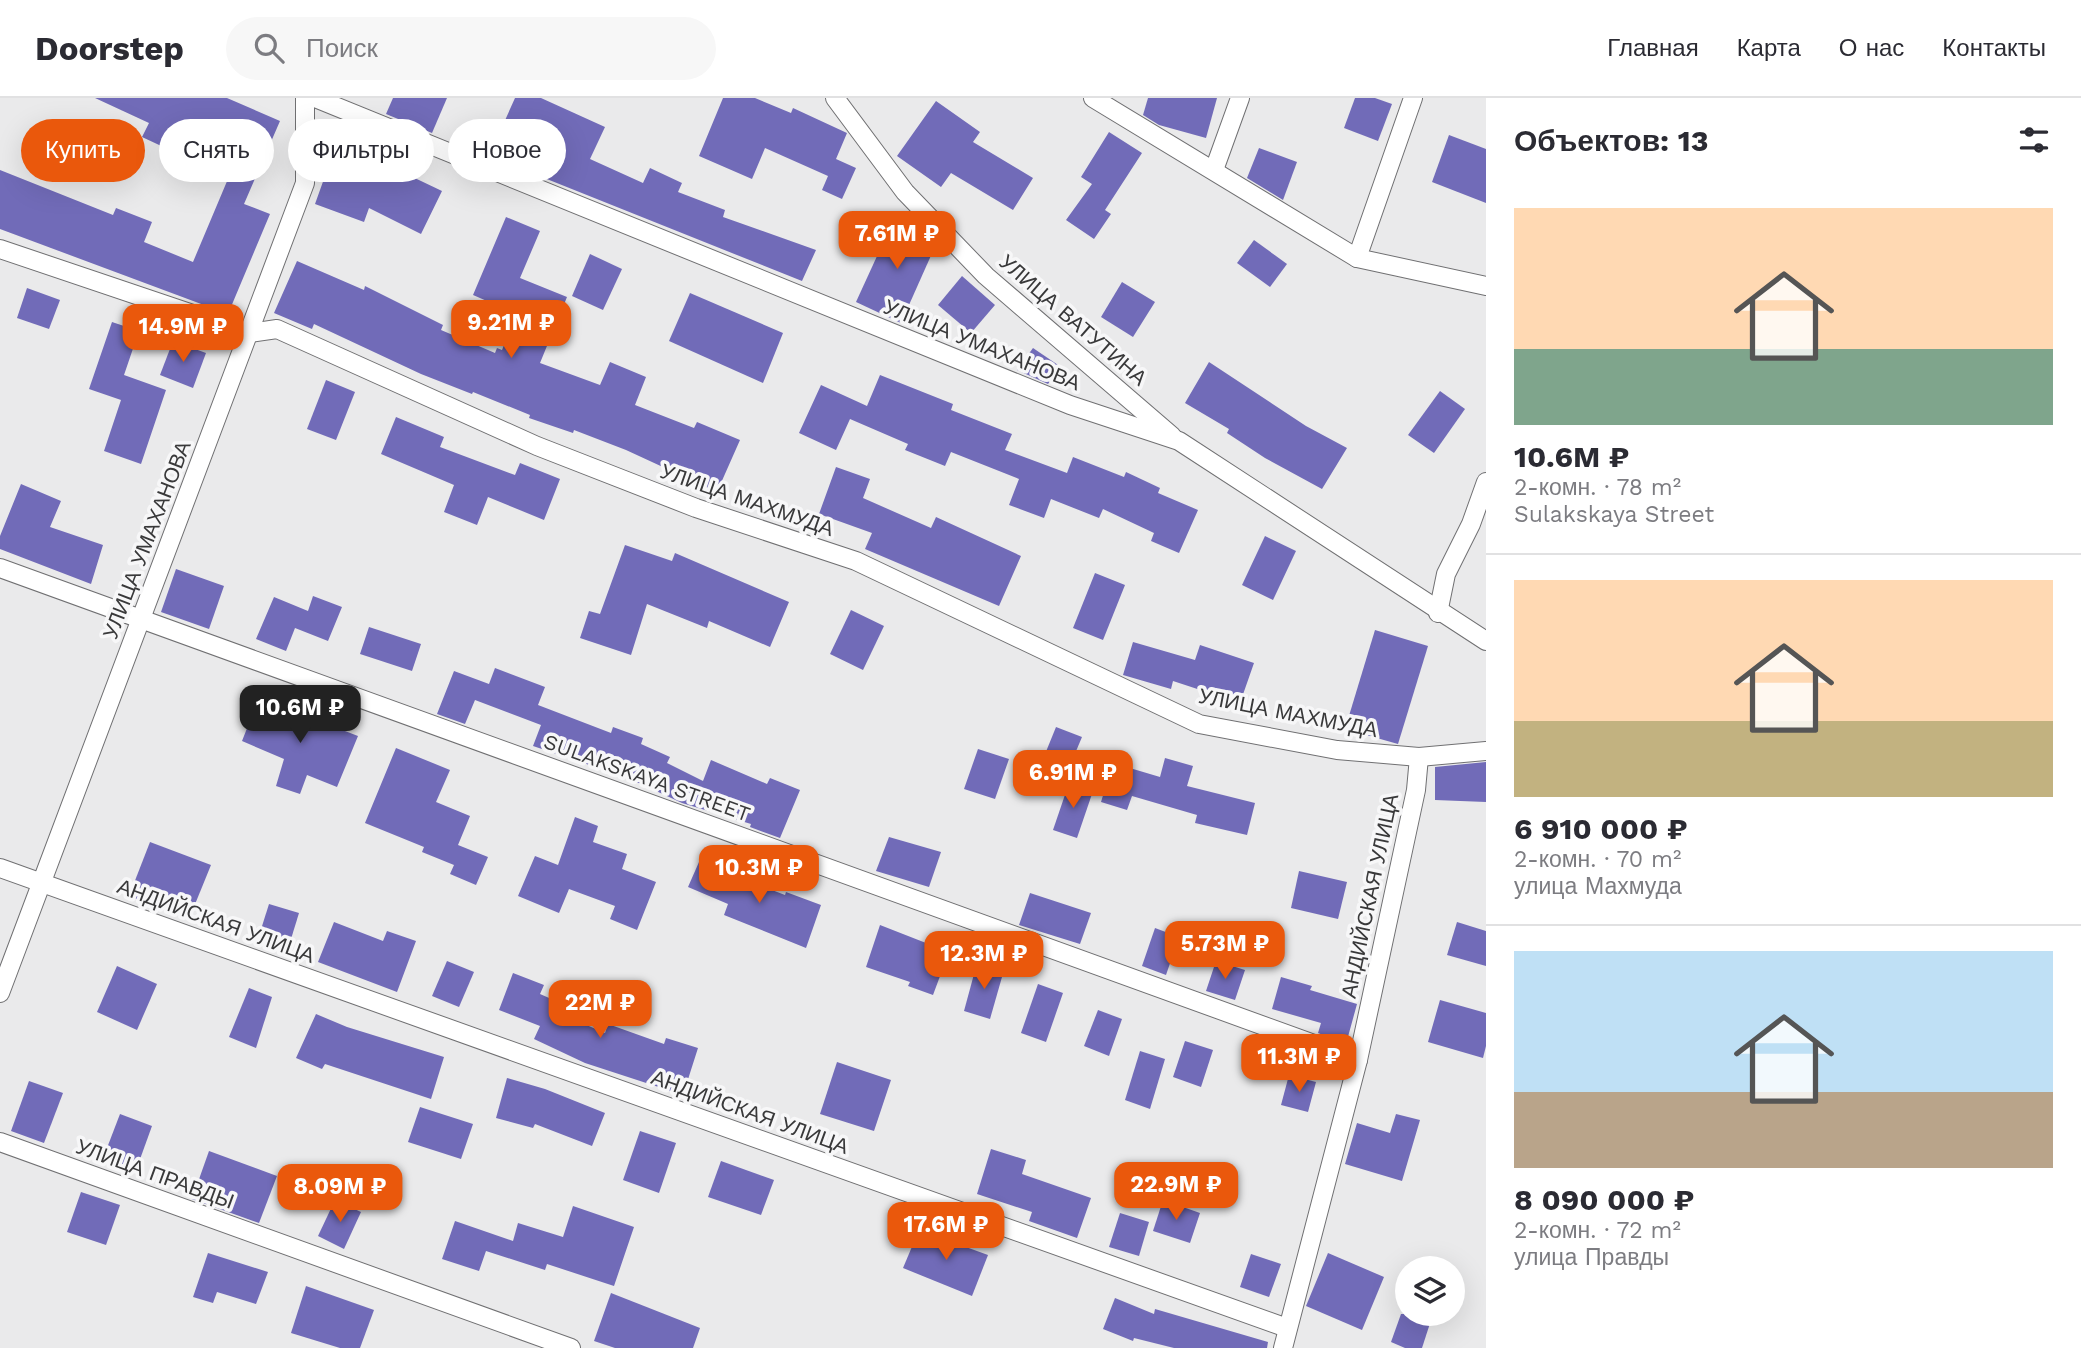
<!DOCTYPE html>
<html lang="ru">
<head>
<meta charset="utf-8">
<style>
  :root { --surface:#fff; --page:#f7f7f7; --text:#2b2b33; --muted:#7c7c81; --line:#e1e1e2; --accent:#ea580c }
  body { margin:0; font-family:"Work Sans",sans-serif; background:var(--page); color:var(--text); height:100vh; display:flex; flex-direction:column; font-size:26px; white-space:nowrap }
  * { box-sizing:border-box; margin:0 }
  p { font-size:23px; color:var(--muted) }
  .icon { flex:none; width:38px; height:38px; fill:none; stroke:currentColor; stroke-width:2; stroke-linecap:round; stroke-linejoin:round }
  .map { position:relative; flex:1; overflow:hidden }
  .panel { display:flex; flex-direction:column; background:var(--surface); width:595px }
  .panel>* { flex:none }
  .top-card { position:absolute; left:21px; top:21px; width:665px; height:63px; display:flex; gap:14px }
  .fabs { position:absolute; left:1395px; top:1158px; display:grid; gap:14px }
  .fabs a { display:grid; place-items:center; width:70px; height:70px; border-radius:50%; background:var(--surface); box-shadow:0 7px 28px #0002; font-size:35px }
  .price { position:absolute; translate:-50% -60px; padding:0 16px; border-radius:14px; background:var(--accent); color:#fff; font-size:23px; line-height:46px; filter:drop-shadow(0 2px 4px #0008) }
  .price::after { content:''; position:absolute; left:50%; top:42px; width:21px; height:16px; margin-left:-10px; background:inherit; clip-path:polygon(0 0,100% 0,50% 100%) }
  .price.on { background:#222; color:#fff }
  ul { padding:0; list-style:none }
  li { display:grid; align-content:center; gap:14px; height:371px; padding:0 28px }
  li+li { border-top:2px solid var(--line) }
  li span { display:grid; place-items:center; height:217px; border-radius:0px; color:#555 }
  li>.icon { margin-inline-start:auto }
  span .icon { width:126px; height:126px; fill:#fffc; stroke-width:1 }
  li b { font-size:30px }
  h2 { display:flex; justify-content:space-between; align-items:center; height:84px; padding:0 28px; font-size:30px }
  .pill { padding:0 24px; border-radius:32px; background:var(--surface); box-shadow:0 7px 28px #0002; font-size:24px; line-height:63px }
  .pill.on { background:var(--accent); color:#fff }
  header { display:flex; align-items:center; gap:42px; box-sizing:border-box; height:98px; padding:0 35px; background:var(--surface); border-bottom:2px solid var(--line) }
  header strong { font-size:33px }
  nav { display:flex; gap:38px; margin-inline-start:auto; font-size:24px }
  .search { width:490px; height:63px; background:var(--page); display:flex; align-items:center; gap:18px; box-sizing:border-box; padding:0 24px; border-radius:38px; color:var(--muted); font-size:26px }
  main { display:flex; flex:1; min-height:0 }
  .map>svg:first-child { display:block }
  .building { fill:#716bb8 }
  .lines { fill:none; stroke-linecap:round; stroke-linejoin:round }
  .minor-casing { stroke:#707072; stroke-width:20 }
  .minor { stroke:#fff; stroke-width:18 }
  .labels { text-anchor:middle; stroke-width:7; stroke-linejoin:round; paint-order:stroke }
  .street-label { font-size:21px; fill:#39393a; stroke:#f7f7f8 }
</style>
</head>
<body>
<header>
<strong>Doorstep</strong>
<div class="search"><svg class="icon" aria-label="search" viewBox="0 0 24 24"><circle cx="10" cy="10" r="6"/><path d="M15 15l6 6"/></svg>Поиск</div>
<nav><a>Главная</a><a>Карта</a><a>О нас</a><a>Контакты</a></nav>
</header>
<main>
<div class="map">
<svg width="1486" height="1250" viewBox="0 0 1486 1250">
  <rect width="100%" height="100%" fill="#eaeaeb"/>
  <g class="building">
    <path d="M95,0H227L280,23L244,106L270,116L228,216L0,131V72L113,117L116,110L152,124L144,144L193,164L233,69L192,51L187,60L142,39L149,25Z"/>
    <path d="M393,0H447L432,35L386,16Z"/>
    <path d="M515,0H541L605,29L590,61L643,85L650,70L682,85L678,94L725,112L723,119L816,152L802,183L489,58Z"/>
    <path d="M723,0H755L791,15L793,10L847,35L836,61L856,70L842,101L822,92L828,78L765,50L752,81L699,58Z"/>
    <path d="M1148,0H1217L1206,40L1159,27L1143,17Z"/>
    <path d="M1355,0H1375L1392,6L1378,43L1344,30Z"/>
    <path d="M936,3L980,34L973,44L1033,80L1013,112L951,75L941,89L897,58Z"/>
    <path d="M1109,34L1142,55L1105,112L1111,116L1094,141L1066,122L1092,86L1081,79Z"/>
    <path d="M1449,37L1486,51V105L1432,84Z"/>
    <path d="M335,50L400,73L442,93L421,136L369,110L364,124L315,106Z"/>
    <path d="M1259,50L1297,64L1283,102L1247,80Z"/>
    <path d="M506,119L540,133L520,180L567,199L540,265L600,287L610,264L646,279L635,307L694,330L697,324L740,342L717,394L626,352L574,332L573,335L529,320L530,317L473,294L472,296L421,276L314,226L312,231L274,215L297,163L364,192L365,188L443,227L441,232L495,255L497,250L502,252L517,216L473,197Z"/>
    <path d="M894,121L931,138L937,144L901,225L856,204Z"/>
    <path d="M1254,142L1287,166L1270,189L1237,165Z"/>
    <path d="M590,156L622,171L603,212L572,198Z"/>
    <path d="M962,178L995,207L971,235L938,207Z"/>
    <path d="M1122,184L1155,204L1133,239L1101,219Z"/>
    <path d="M27,190L60,202L49,231L17,220Z"/>
    <path d="M690,195L783,235L763,285L669,243Z"/>
    <path d="M112,224L139,233L124,277L166,292L141,366L104,353L121,302L89,291Z"/>
    <path d="M173,243L206,255L193,290L160,277Z"/>
    <path d="M1033,250L1061,269L1048,286L1017,272Z"/>
    <path d="M1209,264L1306,328L1347,350L1322,391L1265,360L1227,335L1229,331L1185,305Z"/>
    <path d="M880,277L953,306L951,312L1012,336L1005,352L1067,375L1073,359L1124,379L1126,374L1160,390L1158,395L1198,412L1179,455L1151,443L1154,435L1103,411L1099,420L1051,401L1044,420L1009,407L1019,381L951,354L945,368L905,352L908,346L850,321L836,352L799,335L821,287L867,308Z"/>
    <path d="M326,282L355,294L336,342L307,331Z"/>
    <path d="M1440,293L1465,311L1434,355L1408,337Z"/>
    <path d="M396,319L444,339L440,349L515,377L520,365L560,381L544,422L488,399L477,427L444,414L454,387L381,356Z"/>
    <path d="M836,369L870,381L863,400L931,430L936,419L1021,458L999,508L865,451L872,435L819,416Z"/>
    <path d="M21,386L61,403L50,429L103,447L91,486L0,451V438Z"/>
    <path d="M1265,438L1296,453L1273,502L1242,487Z"/>
    <path d="M625,447L672,463L675,455L789,504L770,549L709,523L707,530L647,506L631,557L580,540L589,513L600,516Z"/>
    <path d="M176,471L224,488L209,531L161,514Z"/>
    <path d="M1095,475L1125,487L1103,542L1073,530Z"/>
    <path d="M313,498L342,509L328,543L295,530L286,553L256,541L274,499L308,513Z"/>
    <path d="M851,512L884,528L863,572L830,556Z"/>
    <path d="M369,529L421,546L412,573L360,556Z"/>
    <path d="M1375,532L1428,548L1398,646L1345,631Z"/>
    <path d="M1133,544L1195,562L1200,547L1254,565L1240,605L1173,583L1171,591L1123,577Z"/>
    <path d="M495,570L545,589L538,607L611,635L613,629L643,640L641,646L670,659L667,665L703,683L711,662L767,686L770,680L800,692L780,740L750,729L751,726L682,705L628,680L533,648L541,627L475,602L465,626L437,616L454,573L489,586Z"/>
    <path d="M259,600L358,638L337,689L307,677L300,696L276,688L284,661L242,643Z"/>
    <path d="M1056,629L1082,639L1066,677L1041,666Z"/>
    <path d="M396,650L450,672L436,704L470,718L458,747L488,759L476,787L450,776L454,767L422,754L424,749L365,725Z"/>
    <path d="M978,651L1009,661L995,701L964,691Z"/>
    <path d="M1165,660L1193,668L1187,688L1255,705L1247,737L1195,725L1197,717L1132,698L1127,712L1101,704L1113,665L1160,679Z"/>
    <path d="M1486,664V704L1435,702V669Z"/>
    <path d="M1069,685L1093,693L1077,740L1053,732Z"/>
    <path d="M575,719L598,728L593,744L627,756L622,771L656,784L637,832L610,821L615,808L569,791L559,815L518,798L535,758L558,767Z"/>
    <path d="M889,739L941,754L929,789L876,773Z"/>
    <path d="M150,744L211,767L189,821L129,798Z"/>
    <path d="M699,764L785,797L786,794L821,807L806,850L724,817L728,806L688,789Z"/>
    <path d="M1299,773L1347,784L1338,821L1291,810Z"/>
    <path d="M1030,795L1091,815L1080,846L1019,827Z"/>
    <path d="M269,806L299,815L287,854L257,844Z"/>
    <path d="M334,824L383,843L387,833L416,843L397,894L318,864Z"/>
    <path d="M1457,824L1486,833V868L1447,857Z"/>
    <path d="M880,827L949,854L933,897L908,888L910,884L866,869Z"/>
    <path d="M1155,830L1179,839L1166,877L1142,868Z"/>
    <path d="M447,863L474,874L459,909L432,898Z"/>
    <path d="M1216,863L1245,872L1235,902L1206,893Z"/>
    <path d="M977,865L1004,872L990,921L964,913Z"/>
    <path d="M117,868L157,886L137,932L97,914Z"/>
    <path d="M513,875L544,887L540,896L572,910L568,919L605,935L608,926L664,946L666,940L698,950L683,997L585,965L534,941L540,928L499,912Z"/>
    <path d="M1281,879L1312,888L1310,892L1357,906L1346,946L1318,935L1321,925L1272,911Z"/>
    <path d="M1038,886L1063,895L1046,944L1021,935Z"/>
    <path d="M249,890L272,899L256,950L229,939Z"/>
    <path d="M1440,902L1486,915V948L1483,960L1428,944Z"/>
    <path d="M1098,912L1122,921L1109,958L1084,948Z"/>
    <path d="M316,916L347,929L444,959L431,1001L325,966L322,971L296,960Z"/>
    <path d="M1185,943L1213,952L1201,989L1173,979Z"/>
    <path d="M1140,953L1165,961L1150,1011L1125,1002Z"/>
    <path d="M837,964L891,982L874,1033L820,1016Z"/>
    <path d="M1289,977L1316,984L1308,1014L1281,1007Z"/>
    <path d="M507,980L545,991L605,1015L592,1048L535,1026L533,1030L496,1020Z"/>
    <path d="M29,983L63,995L44,1045L11,1033Z"/>
    <path d="M420,1009L473,1026L461,1061L408,1044Z"/>
    <path d="M120,1016L152,1028L135,1075L102,1063Z"/>
    <path d="M1396,1016L1420,1022L1402,1083L1345,1066L1357,1025L1390,1035Z"/>
    <path d="M640,1033L676,1045L659,1095L623,1082Z"/>
    <path d="M991,1051L1026,1062L1022,1076L1091,1100L1077,1140L1029,1123L1032,1114L977,1096Z"/>
    <path d="M209,1053L277,1078L259,1125L192,1101Z"/>
    <path d="M721,1063L774,1082L761,1117L708,1099Z"/>
    <path d="M81,1094L120,1107L106,1147L67,1134Z"/>
    <path d="M335,1102L361,1114L344,1151L318,1138Z"/>
    <path d="M1163,1102L1200,1115L1190,1145L1153,1133Z"/>
    <path d="M573,1108L634,1129L614,1188L547,1166L545,1172L486,1153L479,1173L442,1161L455,1123L513,1143L518,1125L563,1139Z"/>
    <path d="M1120,1115L1149,1124L1139,1158L1109,1149Z"/>
    <path d="M919,1132L988,1157L972,1198L903,1170Z"/>
    <path d="M208,1155L268,1174L256,1206L217,1194L213,1205L193,1199Z"/>
    <path d="M1328,1155L1384,1179L1362,1232L1306,1208Z"/>
    <path d="M1251,1156L1281,1166L1269,1199L1240,1189Z"/>
    <path d="M306,1188L374,1212L360,1250H340L291,1235Z"/>
    <path d="M611,1195L700,1230L693,1250H615L594,1243Z"/>
    <path d="M1115,1200L1154,1216L1155,1211L1268,1244L1267,1250H1174L1134,1240L1133,1243L1103,1231Z"/>
    <path d="M1401,1216H1433L1422,1250H1405L1391,1244Z"/>
  </g>
  <g class="lines">
    <defs>
      <g id="minor">
        <path d="M315,0L1070,307L1179,343L1486,543"/>
        <path d="M835,0L905,94L986,178L1172,338"/>
        <path d="M1093,0L1357,160L1486,188"/>
        <path d="M1214,72L1240,0"/>
        <path d="M0,151L249,235L277,231L537,348L696,410L856,463L1199,626L1337,652L1419,659L1486,653"/>
        <path d="M1357,160L1413,0"/>
        <path d="M0,470L1358,962"/>
        <path d="M1438,515L1446,476L1471,426L1486,384"/>
        <path d="M0,770L1287,1230"/>
        <path d="M0,895L305,85V0"/>
        <path d="M0,1044L571,1250"/>
        <path d="M1283,1250L1358,962L1416,692L1419,659"/>
      </g>
    </defs>
    <use href="#minor" class="minor-casing"/>
    <use href="#minor" class="minor"/>
  </g>
  <g class="labels">
    <g class="street-label">
      <text transform="translate(1073 222) rotate(41)" y="7">УЛИЦА ВАТУТИНА</text>
      <text transform="translate(982 247) rotate(22)" y="7">УЛИЦА УМАХАНОВА</text>
      <text transform="translate(747 402) rotate(19)" y="7">УЛИЦА МАХМУДА</text>
      <text transform="translate(147 442) rotate(-69)" y="7">УЛИЦА УМАХАНОВА</text>
      <text transform="translate(1288 615) rotate(11)" y="7">УЛИЦА МАХМУДА</text>
      <text transform="translate(647 680) rotate(20)" y="7">SULAKSKAYA STREET</text>
      <text transform="translate(1370 798) rotate(-78)" y="7">АНДИЙСКАЯ УЛИЦА</text>
      <text transform="translate(216 823) rotate(20)" y="7">АНДИЙСКАЯ УЛИЦА</text>
      <text transform="translate(750 1014) rotate(20)" y="7">АНДИЙСКАЯ УЛИЦА</text>
      <text transform="translate(155 1076) rotate(20)" y="7">УЛИЦА ПРАВДЫ</text>
    </g>
  </g>
</svg>
<div class="fabs">
<a><svg class="icon" aria-label="layers" viewBox="0 0 24 24"><path d="M12 4l9 5-9 5-9-5zM3 14l9 5 9-5"/></svg></a>
</div>
<b class="price" style="left:897px;top:173px">7.61M ₽</b>
<b class="price" style="left:511px;top:262px">9.21M ₽</b>
<b class="price" style="left:183px;top:266px">14.9M ₽</b>
<b class="price on" style="left:300px;top:647px">10.6M ₽</b>
<b class="price" style="left:1073px;top:712px">6.91M ₽</b>
<b class="price" style="left:759px;top:807px">10.3M ₽</b>
<b class="price" style="left:1225px;top:883px">5.73M ₽</b>
<b class="price" style="left:984px;top:893px">12.3M ₽</b>
<b class="price" style="left:600px;top:942px">22M ₽</b>
<b class="price" style="left:1299px;top:996px">11.3M ₽</b>
<b class="price" style="left:1176px;top:1124px">22.9M ₽</b>
<b class="price" style="left:340px;top:1126px">8.09M ₽</b>
<b class="price" style="left:946px;top:1164px">17.6M ₽</b>
<div class="top-card">
<a class="pill on">Купить</a>
<a class="pill">Снять</a>
<a class="pill">Фильтры</a>
<a class="pill">Новое</a>
</div>
</div>
<section class="panel">
<h2>Объектов: 13<svg class="icon" aria-label="filters" viewBox="0 0 24 24"><path d="M4 7h16M4 17h16"/><circle cx="9" cy="7" r="2"/><circle cx="15" cy="17" r="2"/></svg></h2>
<ul>
<li><span style="background:linear-gradient(#ffd9b3 65%,#7fa58c 0)"><svg class="icon" aria-label="home" viewBox="0 0 24 24"><path d="M3 11l9-7 9 7M6 9v11h12V9"/></svg></span><div><b>10.6M ₽</b><p>2-комн. · 78 m²</p><p>Sulakskaya Street</p></div></li>
<li><span style="background:linear-gradient(#ffd9b3 65%,#c2b280 0)"><svg class="icon" aria-label="home" viewBox="0 0 24 24"><path d="M3 11l9-7 9 7M6 9v11h12V9"/></svg></span><div><b>6 910 000 ₽</b><p>2-комн. · 70 m²</p><p>улица Махмуда</p></div></li>
<li><span style="background:linear-gradient(#bfe0f5 65%,#b9a48a 0)"><svg class="icon" aria-label="home" viewBox="0 0 24 24"><path d="M3 11l9-7 9 7M6 9v11h12V9"/></svg></span><div><b>8 090 000 ₽</b><p>2-комн. · 72 m²</p><p>улица Правды</p></div></li>
</ul>
</section>
</main>
</body>
</html>
